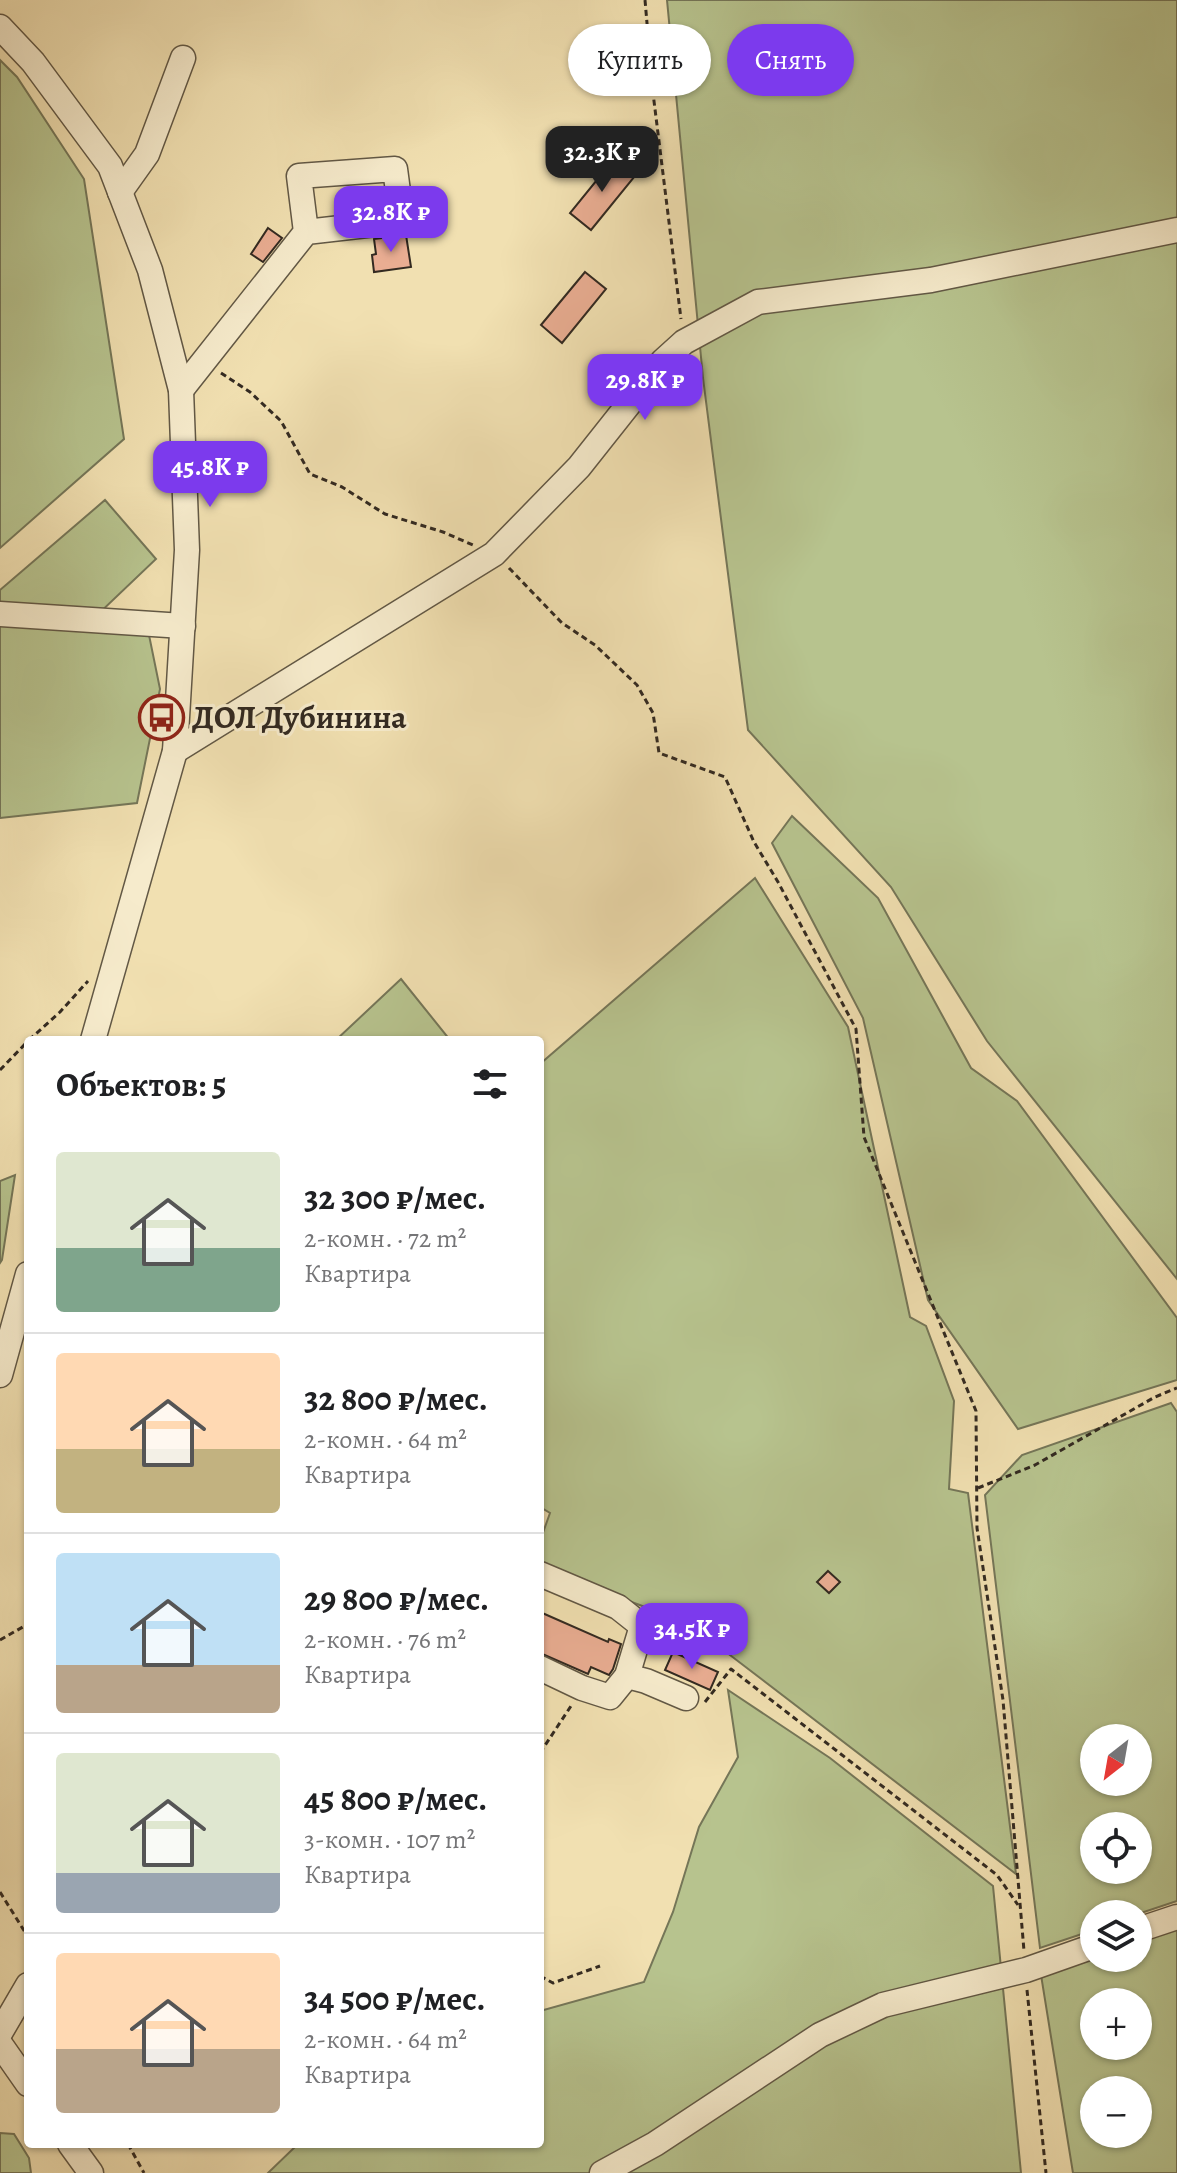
<!DOCTYPE html>
<html lang="ru">
<head>
<meta charset="utf-8">
<style>
  :root { --surface:#fff; --page:#f2f2f2; --text:#202124; --muted:#757577; --line:#e0e0e0; --accent:#7c3aed }
  body { margin:0; font-family:Alegreya,serif; background:var(--page); color:var(--text); height:100vh; display:flex; flex-direction:column; font-size:30px; white-space:nowrap }
  * { box-sizing:border-box; margin:0 }
  p { font-size:26px; color:var(--muted) }
  .icon { flex:none; width:44px; height:44px; fill:none; stroke:currentColor; stroke-width:2; stroke-linecap:round; stroke-linejoin:round }
  .map { position:relative; flex:1; overflow:hidden }
  .drawer { position:absolute; left:24px; top:1036px; width:520px; height:1112px; display:flex; flex-direction:column; background:var(--surface); border-radius:8px; box-shadow:0 2px 6px #0004 }
  .drawer>* { flex:none }
  .top-card { position:absolute; left:568px; top:24px; width:488px; height:72px; display:flex; gap:16px }
  .needle { width:52px; rotate:211deg }
  .controls { position:absolute; left:1080px; top:1724px; display:grid; gap:16px }
  .controls a { display:grid; place-items:center; width:72px; height:72px; border-radius:50%; background:var(--surface); box-shadow:0 2px 6px #0004; font-size:40px }
  .price { position:absolute; translate:-50% -68px; padding:0 18px; border-radius:16px; background:var(--accent); color:#fff; font-size:26px; line-height:52px; filter:drop-shadow(0 2px 4px #0008) }
  .price::after { content:''; position:absolute; left:50%; top:48px; width:24px; height:18px; margin-left:-12px; background:inherit; clip-path:polygon(0 0,100% 0,50% 100%) }
  .price.active { background:#222; color:#fff }
  ul { padding:0; list-style:none }
  li { display:flex; align-items:center; gap:24px; height:200px; padding:0 32px }
  li+li { border-top:2px solid var(--line) }
  li span { display:grid; place-items:center; flex:none; width:224px; height:160px; border-radius:8px; color:#555 }
  li>.icon { margin-inline-start:auto }
  span .icon { width:96px; height:96px; fill:#fffc; stroke-width:1 }
  li b { font-size:34px }
  h2 { display:flex; justify-content:space-between; align-items:center; height:96px; padding:0 32px; font-size:34px }
  .tag { padding:0 28px; border-radius:36px; background:var(--surface); box-shadow:0 2px 6px #0004; font-size:28px; line-height:72px }
  .tag.active { background:var(--accent); color:#fff }
  .map>svg:first-child { display:block }
  .green { fill:#b7c38e; stroke:#757658; stroke-width:2; fill-rule:evenodd }
  .building { fill:#e9ad92; stroke:#332a21; stroke-width:2 }
  .lines { fill:none; stroke-linecap:round; stroke-linejoin:round }
  .minor-casing { stroke:#625845; stroke-width:27 }
  .path { stroke:#332a21; stroke-width:3; stroke-dasharray:6 4; stroke-linecap:butt }
  .minor { stroke:#f6ebcc; stroke-width:24 }
  .labels { text-anchor:middle; stroke-width:6; stroke-linejoin:round; paint-order:stroke }
  .poi-label { font-size:32px; font-weight:bold; fill:#332a21; stroke:#f6ebcc; text-anchor:start }
</style>
</head>
<body>
<div class="map">
<svg width="1177" height="2173" viewBox="0 0 1177 2173">
  <rect width="100%" height="100%" fill="#f1e0b1"/>
  <filter id="stains"><feTurbulence type="fractalNoise" baseFrequency=".0025" numOctaves="4"/><feColorMatrix values="0 0 0 0 .2 0 0 0 0 .09 0 0 0 0 .02 0 0 0 .5 -.17"/></filter>
  <radialGradient id="worn" r=".72"><stop offset=".6" stop-color="#630" stop-opacity="0"/><stop offset="1" stop-color="#630" stop-opacity=".3"/></radialGradient>
  <g class="green">
    <path d="M667,0H1177V1279L987,1041L891,887L748,730L703,378Z"/>
    <path d="M0,60L17,77L84,179L124,439L0,548Z"/>
    <path d="M105,500L156,559L94,618L149,635L160,689L137,803L0,818V590Z"/>
    <path d="M792,816L878,898L971,1068L1017,1101L1177,1318V1380L1018,1429L928,1300L863,1018L772,843Z"/>
    <path d="M755,878L848,1027L910,1317L926,1326L954,1401L949,1489L968,1493L1016,1874L726,1652L680,1620L540,1568V1541L550,1513L540,1507V1064Z"/>
    <path d="M401,979L450,1040H336Z"/>
    <path d="M15,1175L2,1260L0,1263V1181Z"/>
    <path d="M1171,1403L1177,1412V1901L1138,1914H1094V1930L1040,1948L985,1495L1022,1455ZM1094,1738H1138V1782H1094ZM1094,1826H1138V1870H1094Z"/>
    <path d="M728,1690L830,1758L993,1886L1021,2173H268L298,2144H540V2011L644,1982L673,1912L699,1827L738,1757Z"/>
    <path d="M1177,1922V2173H1073L1041,1975L1094,1958H1138V1937ZM1094,2002H1138V2046H1094ZM1094,2090H1138V2134H1094Z"/>
    <path d="M0,2133L14,2134L29,2158L31,2173H0Z"/>
  </g>
  <g class="building">
    <path d="M614,159L635,176L591,230L570,213Z"/>
    <path d="M268,228L282,238L263,262L251,254Z"/>
    <path d="M406,235L411,267L374,272L372,255L376,254L374,239Z"/>
    <path d="M585,272L606,289L562,343L541,325Z"/>
    <path d="M828,1571L840,1582L829,1593L817,1582Z"/>
    <path d="M540,1612L608,1642L609,1639L621,1644L613,1669L609,1675L591,1667L588,1674L540,1653Z"/>
    <path d="M673,1652L718,1672L710,1690L665,1670Z"/>
  </g>
  <g class="lines">
    <defs>
      <g id="minor">
        <path d="M0,27L33,62L110,166L150,270L181,390L187,550L175,751L93,1040"/>
        <path d="M120,192L147,154L183,58"/>
        <path d="M181,390L306,232L402,221L395,169L299,176L306,232"/>
        <path d="M0,614L183,626"/>
        <path d="M175,751L494,554L579,467L663,361L684,342L758,302L931,280L1177,230"/>
        <path d="M0,1375L28,1274"/>
        <path d="M540,1574L618,1607L642,1626L627,1676L610,1697L582,1688L540,1668"/>
        <path d="M627,1676L646,1681L686,1698"/>
        <path d="M1138,1930L1177,1917"/>
        <path d="M0,2033L28,1985"/>
        <path d="M0,2044L28,2084"/>
        <path d="M70,2144L91,2173"/>
        <path d="M602,2173L655,2144L820,2035L883,2005L1026,1970L1094,1946"/>
      </g>
    </defs>
    <use href="#minor" class="minor-casing"/>
    <g class="path">
      <path d="M645,0L653,93L681,319"/>
      <path d="M221,373L250,392L281,421L310,474L342,487L385,514L443,532L473,545"/>
      <path d="M509,568L562,623L595,645L637,685L653,713L659,753L725,777L754,842L778,882L856,1029L864,1137L976,1411L977,1528L1003,1700L1024,1951"/>
      <path d="M29,1040L60,1012L88,981"/>
      <path d="M0,1070L28,1041"/>
      <path d="M978,1488L1035,1465L1155,1397L1177,1388"/>
      <path d="M0,1640L28,1624"/>
      <path d="M705,1702L731,1669L997,1875L1018,1905"/>
      <path d="M540,1753L571,1706"/>
      <path d="M0,1892L28,1937"/>
      <path d="M540,1976L553,1983L600,1966"/>
      <path d="M1027,1990L1046,2173"/>
      <path d="M128,2144L144,2173"/>
    </g>
    <use href="#minor" class="minor"/>
  </g>
  <defs>
    <symbol id="bus-ring" viewBox="-11 -11 22 22"><circle r="9.5" fill="#f6ebcc" stroke="#8f2418" stroke-width="1.5"/><path d="M-5-6H5V4H4V6H2V4H-2V6H-4V4H-5ZM-3.5-4V0h7V-4ZM-3.5 1.2v1.5H-2V1.2ZM2 1.2v1.5H3.5V1.2Z" fill="#8f2418"/></symbol>
  </defs>
  <g fill-rule="evenodd">
    <use href="#bus-ring" x="136" y="692" width="51" height="51"/>
  </g>
  <g class="labels">
    <g class="poi-label">
      <text x="192" y="728">ДОЛ Дубинина</text>
    </g>
  </g>
  <rect width="100%" height="100%" filter="url(#stains)"/>
  <rect width="100%" height="100%" fill="url(#worn)"/>
</svg>
<div class="controls">
<a><svg class="needle" viewBox="-14 -14 28 28"><path d="M0-13l5 13h-10z" fill="#e53935"/><path d="M0 13l5-13h-10z" fill="#757577"/></svg></a>
<a><svg class="icon" aria-label="locate" viewBox="0 0 24 24"><circle cx="12" cy="12" r="6"/><path d="M12 2v4M12 18v4M2 12h4M18 12h4"/></svg></a>
<a><svg class="icon" aria-label="layers" viewBox="0 0 24 24"><path d="M12 4l9 5-9 5-9-5zM3 14l9 5 9-5"/></svg></a>
<a>+</a>
<a>−</a>
</div>
<b class="price active" style="left:602px;top:194px">32.3K ₽</b>
<b class="price" style="left:391px;top:254px">32.8K ₽</b>
<b class="price" style="left:645px;top:422px">29.8K ₽</b>
<b class="price" style="left:210px;top:509px">45.8K ₽</b>
<b class="price" style="left:692px;top:1671px">34.5K ₽</b>
<div class="top-card">
<a class="tag">Купить</a>
<a class="tag active">Снять</a>
</div>
<section class="drawer">
<h2>Объектов: 5<svg class="icon" aria-label="filters" viewBox="0 0 24 24"><path d="M4 7h16M4 17h16"/><circle cx="9" cy="7" r="2"/><circle cx="15" cy="17" r="2"/></svg></h2>
<ul>
<li><span style="background:linear-gradient(#dfe7d0 60%,#7fa58c 0)"><svg class="icon" aria-label="home" viewBox="0 0 24 24"><path d="M3 11l9-7 9 7M6 9v11h12V9"/></svg></span><div><b>32 300 ₽/мес.</b><p>2-комн. · 72 m²</p><p>Квартира</p></div></li>
<li><span style="background:linear-gradient(#ffd9b3 60%,#c2b280 0)"><svg class="icon" aria-label="home" viewBox="0 0 24 24"><path d="M3 11l9-7 9 7M6 9v11h12V9"/></svg></span><div><b>32 800 ₽/мес.</b><p>2-комн. · 64 m²</p><p>Квартира</p></div></li>
<li><span style="background:linear-gradient(#bfe0f5 70%,#b9a48a 0)"><svg class="icon" aria-label="home" viewBox="0 0 24 24"><path d="M3 11l9-7 9 7M6 9v11h12V9"/></svg></span><div><b>29 800 ₽/мес.</b><p>2-комн. · 76 m²</p><p>Квартира</p></div></li>
<li><span style="background:linear-gradient(#dfe7d0 75%,#9aa5b1 0)"><svg class="icon" aria-label="home" viewBox="0 0 24 24"><path d="M3 11l9-7 9 7M6 9v11h12V9"/></svg></span><div><b>45 800 ₽/мес.</b><p>3-комн. · 107 m²</p><p>Квартира</p></div></li>
<li><span style="background:linear-gradient(#ffd9b3 60%,#b9a48a 0)"><svg class="icon" aria-label="home" viewBox="0 0 24 24"><path d="M3 11l9-7 9 7M6 9v11h12V9"/></svg></span><div><b>34 500 ₽/мес.</b><p>2-комн. · 64 m²</p><p>Квартира</p></div></li>
</ul>
</section>
</div>
</body>
</html>
